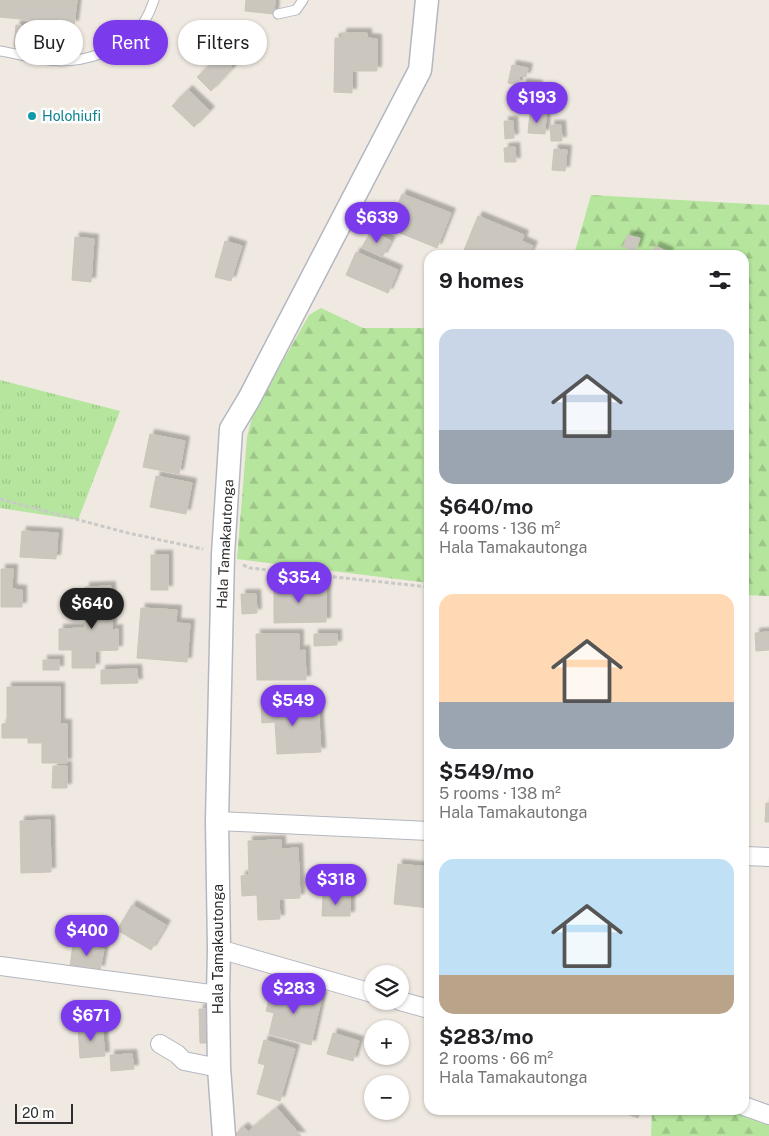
<!DOCTYPE html>
<html lang="en">
<head>
<meta charset="utf-8">
<style>
  :root { --surface:#fff; --page:#f6f6f6; --text:#202124; --muted:#757577; --accent:#7c3aed }
  body { margin:0; font-family:"Public Sans",sans-serif; background:var(--page); color:var(--text); height:100vh; display:flex; flex-direction:column; font-size:19px; white-space:nowrap }
  * { box-sizing:border-box; margin:0 }
  p { font-size:16px; color:var(--muted) }
  .icon { flex:none; width:28px; height:28px; fill:none; stroke:currentColor; stroke-width:2; stroke-linecap:round; stroke-linejoin:round }
  .map { position:relative; flex:1; overflow:hidden }
  .details { position:absolute; left:424px; top:250px; width:325px; height:865px; display:flex; flex-direction:column; background:var(--surface); border-radius:15px; box-shadow:0 1px 4px #0004 }
  .details>* { flex:none }
  .hud { position:absolute; left:15px; top:20px; width:334px; height:45px; display:flex; gap:10px }
  .fabs { position:absolute; left:364px; top:965px; display:grid; gap:10px }
  .fabs a { display:grid; place-items:center; width:45px; height:45px; border-radius:50%; background:var(--surface); box-shadow:0 1px 4px #0004; font-size:25px }
  .scale { position:absolute; left:15px; bottom:12px; width:58px; box-sizing:border-box; padding-left:5px; border:2px solid #2e2e2e; border-top:0; font-size:14px; line-height:18px; white-space:nowrap; color:#2e2e2e; -webkit-text-stroke:4px #fff; paint-order:stroke }
  .price { position:absolute; translate:-50% -42px; padding:0 11px; border-radius:18px; background:var(--accent); color:#fff; font-size:16px; line-height:32px; filter:drop-shadow(0 1px 2px #0008) }
  .price::after { content:''; position:absolute; left:50%; top:30px; width:15px; height:11px; margin-left:-8px; background:inherit; clip-path:polygon(0 0,100% 0,50% 100%) }
  .price.current { background:#222; color:#fff }
  ul { padding:0; list-style:none }
  li { display:grid; align-content:center; gap:10px; height:265px; padding:0 15px }
  li span { display:grid; place-items:center; height:155px; border-radius:15px; color:#555 }
  li>.icon { margin-inline-start:auto }
  span .icon { width:90px; height:90px; fill:#fffc; stroke-width:1 }
  li b { font-size:21px }
  h2 { display:flex; justify-content:space-between; align-items:center; height:60px; padding:0 15px; font-size:21px }
  .pill { padding:0 18px; border-radius:22px; background:var(--surface); box-shadow:0 1px 4px #0004; font-size:18px; line-height:45px }
  .pill.current { background:var(--accent); color:#fff }
  .map>svg:first-child { display:block }
  .grass { fill:url(#grass-tufts) }
  .forest { fill:url(#forest-firs) }
  .building { fill:#cbc7bf; stroke:#cbc5ba; filter:url(#shadow) }
  .lines { fill:none; stroke-linecap:round; stroke-linejoin:round }
  .service-casing { stroke:#b4b7c1; stroke-width:11 }
  .minor-casing { stroke:#b4b7c1; stroke-width:20 }
  .tertiary-casing { stroke:#b4b7c1; stroke-width:25 }
  .path { stroke:#c9c9c9; stroke-width:3; stroke-dasharray:4 2.5; stroke-linecap:butt }
  .service { stroke:#fff; stroke-width:9 }
  .minor { stroke:#fff; stroke-width:18 }
  .tertiary { stroke:#fff; stroke-width:22 }
  .culture-dot { fill:#0f9aa8; stroke:#fff; stroke-width:2 }
  .labels { text-anchor:middle; stroke-width:5; stroke-linejoin:round; paint-order:stroke }
  .culture-label { font-size:14px; fill:#0d838f; stroke:#fff; text-anchor:start }
  .street-label { font-size:14px; fill:#2e2e2e; stroke:#fff }
</style>
</head>
<body>
<div class="map">
<svg width="769" height="1136" viewBox="0 0 769 1136">
  <defs>
    <pattern id="grass-tufts" width="24" height="20" patternUnits="userSpaceOnUse" patternTransform="scale(1.25)"><rect width="24" height="20" fill="#b6e59e"/><path d="M3 7l-1-3M5 7V3M7 7l1-3M15 17l-1-3M17 17v-4M19 17l1-3" fill="none" stroke="#9dc588"/></pattern>
    <pattern id="forest-firs" width="22" height="20" patternUnits="userSpaceOnUse" patternTransform="scale(1.25)"><rect width="22" height="20" fill="#b6e59e"/><path d="M5 1l3.5 6h-7zM16 11l3.5 6h-7z" fill="#9dc588"/></pattern>
    <filter id="shadow"><feDropShadow dx="4.5" dy="-4.5" stdDeviation="1" flood-color="#0004"/></filter>
  </defs>
  <rect width="100%" height="100%" fill="#efe9e1"/>
  <path class="grass" d="M0,380L120,411L78,520L0,508Z"/>
  <g class="forest">
    <path d="M591,195L769,205V596L744,595V255H574Z"/>
    <path d="M321,308L363,328H429V583L237,559L247,437L253,414L309,315Z"/>
    <path d="M652,1110H731L769,1123V1136H651Z"/>
  </g>
  <g class="building">
    <path d="M0,0H77L74,25L58,23L55,52L14,47L16,25L39,27L40,21L0,17Z"/>
    <path d="M246,0H275L274,14L245,11Z"/>
    <path d="M342,33H367V38L377,39V71H352V93L334,92L335,38H342Z"/>
    <path d="M220,57L229,60L232,69L211,91L197,77Z"/>
    <path d="M512,65L528,68L526,77L519,76L518,85L508,83Z"/>
    <path d="M522,83L538,85L537,96L520,94Z"/>
    <path d="M188,90L210,111L194,127L172,106Z"/>
    <path d="M512,100L527,101L526,111L511,110Z"/>
    <path d="M530,113L546,114L545,134L528,133Z"/>
    <path d="M504,121H513L514,138L505,139Z"/>
    <path d="M550,125H561L562,141H551Z"/>
    <path d="M515,147L516,162H505L504,148Z"/>
    <path d="M554,149L567,150L565,171L552,170Z"/>
    <path d="M402,194L451,213L437,248L388,228Z"/>
    <path d="M478,216L524,235L522,241L533,246L529,255H462Z"/>
    <path d="M371,231L391,241L382,257L362,247Z"/>
    <path d="M627,235L640,238L636,251L623,247Z"/>
    <path d="M75,237L94,239L91,282L72,280Z"/>
    <path d="M225,241L242,246L231,281L215,277Z"/>
    <path d="M655,246L669,252L668,255H652Z"/>
    <path d="M356,252L398,270L388,293L346,275Z"/>
    <path d="M150,434L185,441L179,474L143,467Z"/>
    <path d="M156,476L192,483L186,514L150,507Z"/>
    <path d="M22,531L58,533L56,559L20,557Z"/>
    <rect x="151" y="555" width="17" height="35"/>
    <path d="M1,569H13L12,589L22,590V607H1Z"/>
    <path d="M309,583V589L326,588V622L274,623V584Z"/>
    <path d="M111,586L112,630L118,629V650L95,651V668H72V650H59V629L85,628V587Z"/>
    <path d="M241,594H256L257,613L242,614Z"/>
    <path d="M141,608L177,610L176,623L190,624L187,662L137,658Z"/>
    <path d="M769,632V650L756,651L755,633Z"/>
    <path d="M256,634H299V651L305,650L306,680H257Z"/>
    <path d="M314,634H337V645L314,646Z"/>
    <rect x="43" y="660" width="16" height="10"/>
    <path d="M137,669L138,683L101,684V670Z"/>
    <path d="M7,687H60V724H67V763H42V743H28V738H2V724L7,723Z"/>
    <path d="M285,699V707L318,705L321,752L277,754L275,722L262,723L261,701Z"/>
    <path d="M53,766H67V788H52Z"/>
    <path d="M766,803H769V822H765Z"/>
    <path d="M50,820L51,872L21,873L20,821Z"/>
    <path d="M281,840V849L298,848L300,898L279,899L280,919L258,920L257,895L242,896L241,876L249,875L248,841Z"/>
    <path d="M398,864L429,867V908L394,904Z"/>
    <path d="M323,896H350V916H322Z"/>
    <path d="M132,905L166,925L151,950L117,930Z"/>
    <path d="M73,944L104,949L100,970L70,966Z"/>
    <path d="M288,988L322,996L311,1045L269,1034L274,1013L266,1011L271,992L286,996Z"/>
    <path d="M199,1009H212L213,1043H200Z"/>
    <path d="M102,1025L105,1056L80,1058L78,1027Z"/>
    <path d="M333,1033L359,1041L353,1061L327,1054Z"/>
    <path d="M264,1040L295,1049L280,1101L257,1094L265,1065L258,1063Z"/>
    <path d="M132,1054L134,1069L111,1071L110,1055Z"/>
    <path d="M277,1108L301,1136H237L235,1134L244,1127L248,1132Z"/>
    <path d="M616,1110H641L638,1118Z"/>
  </g>
  <g class="lines">
    <defs>
      <g id="service">
        <path d="M278,14L296,10L303,0"/>
        <path d="M0,51C18,54 43,61 61,61C86,61 117,51 135,33C145,24 150,12 154,0"/>
      </g>
      <g id="minor">
        <path d="M217,821L429,831"/>
        <path d="M744,856L769,857"/>
        <path d="M219,949L372,993"/>
        <path d="M0,966L218,995"/>
        <path d="M400,1001L429,1009"/>
        <path d="M160,1044L177,1054L184,1061L219,1068"/>
        <path d="M744,1106L769,1115"/>
      </g>
      <path id="tertiary" d="M224,1136L219,1068L218,995L219,949L217,821L223,554L231,429L249,399L420,70L427,0"/>
    </defs>
    <use href="#service" class="service-casing"/>
    <use href="#minor" class="minor-casing"/>
    <use href="#tertiary" class="tertiary-casing"/>
    <g class="path">
      <path d="M0,499L128,533L203,549"/>
      <path d="M243,565L250,568L429,587"/>
    </g>
    <use href="#service" class="service"/>
    <use href="#minor" class="minor"/>
    <use href="#tertiary" class="tertiary"/>
  </g>
  <circle class="culture-dot" cx="32" cy="116" r="5"/>
  <g class="labels">
    <g class="culture-label">
      <text x="42" y="121">Holohiufi</text>
    </g>
    <g class="street-label">
      <text transform="translate(225 544) rotate(-87)" y="5">Hala Tamakautonga</text>
      <text transform="translate(218 949) rotate(-90)" y="5">Hala Tamakautonga</text>
    </g>
  </g>
</svg>
<div class="fabs">
<a><svg class="icon" aria-label="layers" viewBox="0 0 24 24"><path d="M12 4l9 5-9 5-9-5zM3 14l9 5 9-5"/></svg></a>
<a>+</a>
<a>−</a>
</div>
<div class="scale">20 m</div>
<b class="price" style="left:537px;top:124px">$193</b>
<b class="price" style="left:377px;top:244px">$639</b>
<b class="price" style="left:299px;top:604px">$354</b>
<b class="price current" style="left:92px;top:630px">$640</b>
<b class="price" style="left:293px;top:727px">$549</b>
<b class="price" style="left:336px;top:906px">$318</b>
<b class="price" style="left:87px;top:957px">$400</b>
<b class="price" style="left:294px;top:1015px">$283</b>
<b class="price" style="left:91px;top:1042px">$671</b>
<div class="hud">
<a class="pill">Buy</a>
<a class="pill current">Rent</a>
<a class="pill">Filters</a>
</div>
<section class="details">
<h2>9 homes<svg class="icon" aria-label="filters" viewBox="0 0 24 24"><path d="M4 7h16M4 17h16"/><circle cx="9" cy="7" r="2"/><circle cx="15" cy="17" r="2"/></svg></h2>
<ul>
<li><span style="background:linear-gradient(#c9d6e8 65%,#9aa5b1 0)"><svg class="icon" aria-label="home" viewBox="0 0 24 24"><path d="M3 11l9-7 9 7M6 9v11h12V9"/></svg></span><div><b>$640/mo</b><p>4 rooms · 136 m²</p><p>Hala Tamakautonga</p></div></li>
<li><span style="background:linear-gradient(#ffd9b3 70%,#9aa5b1 0)"><svg class="icon" aria-label="home" viewBox="0 0 24 24"><path d="M3 11l9-7 9 7M6 9v11h12V9"/></svg></span><div><b>$549/mo</b><p>5 rooms · 138 m²</p><p>Hala Tamakautonga</p></div></li>
<li><span style="background:linear-gradient(#bfe0f5 75%,#b9a48a 0)"><svg class="icon" aria-label="home" viewBox="0 0 24 24"><path d="M3 11l9-7 9 7M6 9v11h12V9"/></svg></span><div><b>$283/mo</b><p>2 rooms · 66 m²</p><p>Hala Tamakautonga</p></div></li>
</ul>
</section>
</div>
</body>
</html>
